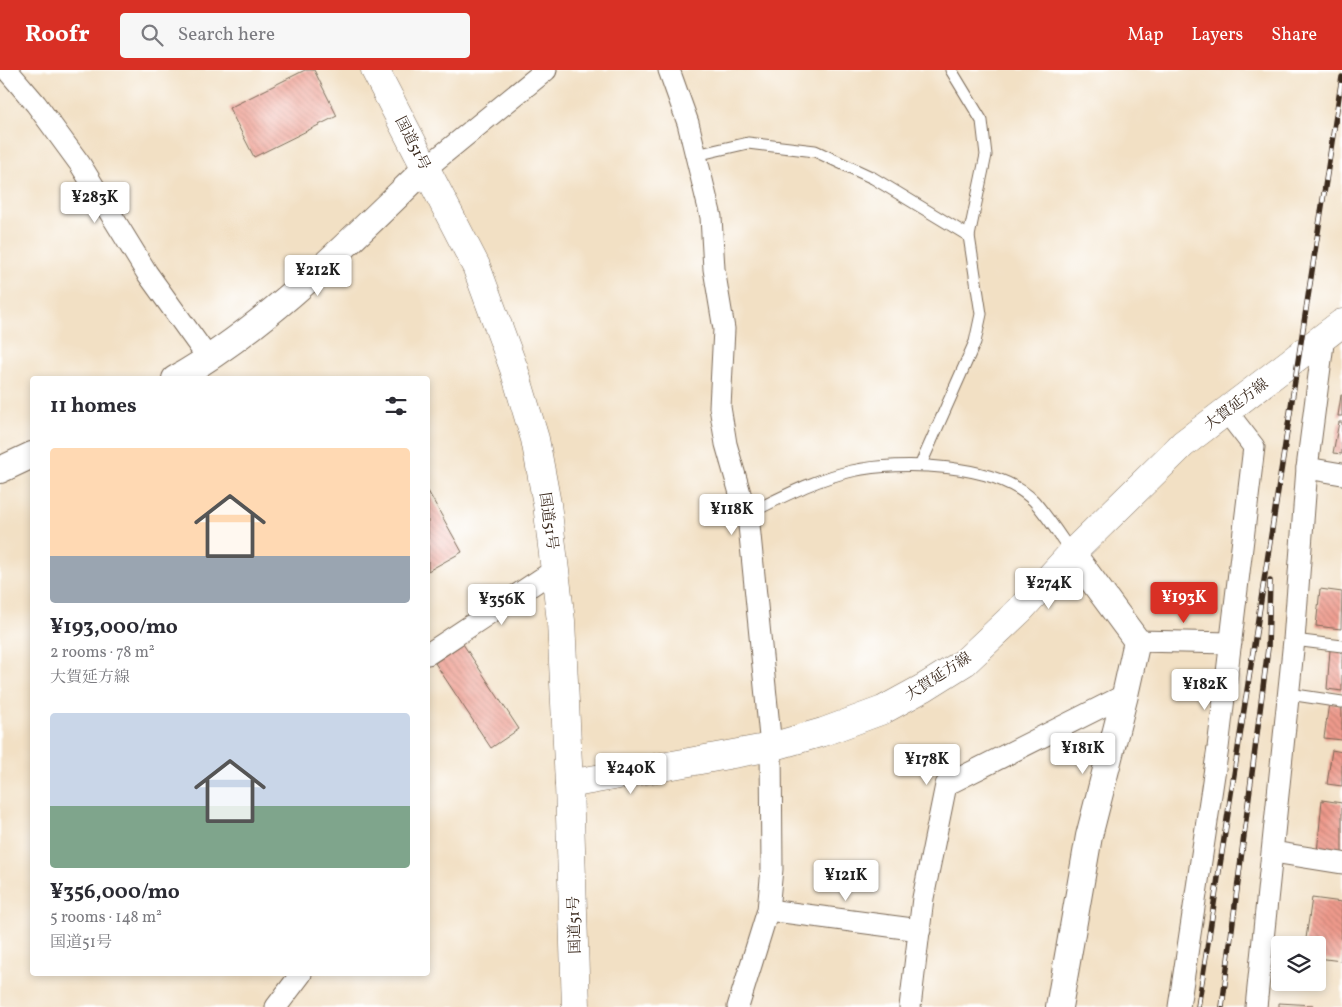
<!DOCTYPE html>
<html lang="en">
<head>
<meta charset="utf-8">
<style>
  :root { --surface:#fff; --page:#f7f7f7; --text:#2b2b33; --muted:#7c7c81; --accent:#d93025 }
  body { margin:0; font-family:Vollkorn,"Noto Serif JP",serif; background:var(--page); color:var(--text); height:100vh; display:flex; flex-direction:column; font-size:19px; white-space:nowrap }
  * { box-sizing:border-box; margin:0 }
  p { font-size:16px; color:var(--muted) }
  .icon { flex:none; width:28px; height:28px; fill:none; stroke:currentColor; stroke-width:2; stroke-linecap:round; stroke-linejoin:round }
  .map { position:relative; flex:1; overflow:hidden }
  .details { position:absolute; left:30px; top:306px; width:400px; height:600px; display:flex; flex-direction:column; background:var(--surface); border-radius:5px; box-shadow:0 2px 8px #0003 }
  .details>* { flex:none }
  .buttons { position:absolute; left:1271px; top:866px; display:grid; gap:10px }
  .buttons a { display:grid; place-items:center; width:55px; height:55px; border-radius:5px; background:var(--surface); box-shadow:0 2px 8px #0003; font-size:25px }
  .price { position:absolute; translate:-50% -42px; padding:0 11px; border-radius:5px; background:#fff; color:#222; font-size:16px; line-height:32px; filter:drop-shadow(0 1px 2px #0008) }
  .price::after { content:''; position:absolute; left:50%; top:30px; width:15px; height:11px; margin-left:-8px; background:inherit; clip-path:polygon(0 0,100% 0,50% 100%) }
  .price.on { background:var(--accent); color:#fff }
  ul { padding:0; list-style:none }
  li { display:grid; align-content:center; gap:10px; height:265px; padding:0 20px }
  li span { display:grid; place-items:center; height:155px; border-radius:5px; color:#555 }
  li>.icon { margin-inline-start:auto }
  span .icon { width:90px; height:90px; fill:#fffc; stroke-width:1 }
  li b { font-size:21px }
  h2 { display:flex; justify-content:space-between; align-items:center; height:60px; padding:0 20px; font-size:21px }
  header { display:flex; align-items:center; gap:30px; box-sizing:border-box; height:70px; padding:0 25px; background:var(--accent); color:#fff }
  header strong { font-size:24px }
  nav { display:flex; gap:28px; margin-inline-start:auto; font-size:18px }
  .search { width:350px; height:45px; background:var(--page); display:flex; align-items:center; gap:12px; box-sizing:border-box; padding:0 18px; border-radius:5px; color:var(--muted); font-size:19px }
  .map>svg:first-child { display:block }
  .building { fill:url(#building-back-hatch) }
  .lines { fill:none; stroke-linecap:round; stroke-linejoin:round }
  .service-casing { stroke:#7b6a58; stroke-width:13 }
  .minor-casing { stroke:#7b6a58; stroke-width:23 }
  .tertiary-casing { stroke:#7b6a58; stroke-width:28 }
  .secondary-casing { stroke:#7b6a58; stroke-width:29 }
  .trunk-casing { stroke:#7b6a58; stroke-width:29 }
  .service { stroke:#fff; stroke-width:11 }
  .minor { stroke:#fff; stroke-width:21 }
  .tertiary { stroke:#fff; stroke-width:26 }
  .secondary { stroke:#fff; stroke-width:28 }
  .trunk { stroke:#fff; stroke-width:28 }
  .rail-casing { stroke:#3b2a1e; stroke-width:5.5 }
  .rail { stroke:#fff; stroke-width:4; stroke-dasharray:11; stroke-linecap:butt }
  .labels { text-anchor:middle; stroke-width:4; stroke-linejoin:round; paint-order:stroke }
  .street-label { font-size:15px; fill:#3b2a1e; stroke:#fff }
</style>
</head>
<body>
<header>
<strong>Roofr</strong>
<div class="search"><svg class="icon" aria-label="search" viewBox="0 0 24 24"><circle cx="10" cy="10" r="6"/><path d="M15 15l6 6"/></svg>Search here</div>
<nav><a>Map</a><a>Layers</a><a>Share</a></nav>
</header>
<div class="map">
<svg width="1342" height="937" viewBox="0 0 1342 937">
  <defs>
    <pattern id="building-back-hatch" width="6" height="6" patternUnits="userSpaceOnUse" patternTransform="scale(1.25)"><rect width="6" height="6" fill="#ee9a8c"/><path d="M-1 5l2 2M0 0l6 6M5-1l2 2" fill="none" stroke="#c27e72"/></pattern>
  </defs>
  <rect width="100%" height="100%" fill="#fff"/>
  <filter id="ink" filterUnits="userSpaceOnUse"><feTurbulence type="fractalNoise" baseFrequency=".02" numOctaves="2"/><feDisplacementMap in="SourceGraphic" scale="10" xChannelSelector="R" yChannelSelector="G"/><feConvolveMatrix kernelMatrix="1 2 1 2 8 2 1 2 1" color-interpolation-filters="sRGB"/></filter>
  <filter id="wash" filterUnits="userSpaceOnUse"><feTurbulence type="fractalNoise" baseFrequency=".0096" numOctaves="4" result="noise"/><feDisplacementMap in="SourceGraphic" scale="20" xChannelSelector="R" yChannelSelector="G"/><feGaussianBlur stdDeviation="1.12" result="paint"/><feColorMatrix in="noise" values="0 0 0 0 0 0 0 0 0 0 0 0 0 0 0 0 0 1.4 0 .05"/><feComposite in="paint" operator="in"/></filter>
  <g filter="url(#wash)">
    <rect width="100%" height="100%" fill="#f2e0c4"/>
    <g id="blocks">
      <g class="building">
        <path d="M305,0H314L337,46L254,87L229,38Z"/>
        <path d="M1341,325H1342V346H1338Z"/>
        <path d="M1339,352H1342V384L1333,383Z"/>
        <path d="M428,421L462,482L428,501Z"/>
        <path d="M1320,519L1342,522L1341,559L1316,556Z"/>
        <path d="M463,574L519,659L491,678L435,593Z"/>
        <path d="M1330,580L1342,581V621L1327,619Z"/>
        <path d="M1329,633L1342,635V670L1324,668Z"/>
        <path d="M1332,680L1342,682V716L1327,714Z"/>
        <path d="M1322,730L1342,733V785L1317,783Z"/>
        <path d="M1312,828L1342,832L1341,891L1318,888V875H1305Z"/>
        <path d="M1318,895H1323L1322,917L1279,915V912H1318Z"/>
        <path d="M1279,933L1313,935L1312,937H1279Z"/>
      </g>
    </g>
  </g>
  <g filter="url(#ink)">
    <use href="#blocks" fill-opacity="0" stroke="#7b6a58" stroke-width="1"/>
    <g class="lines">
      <defs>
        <g id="service">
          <path d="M696,85L748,73L815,81L873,108L969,166"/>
          <path d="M921,394L975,272L981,244L969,166L986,85L982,51L951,0"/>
          <path d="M747,444C781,428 815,409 852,401C900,390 997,393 1034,431C1048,447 1060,466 1072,483"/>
          <path d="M1294,570L1342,576"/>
          <path d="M1289,624L1342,632"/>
        </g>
        <g id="minor">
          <path d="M7,0L36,34L80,94L147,203L208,288"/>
          <path d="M669,0L688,53L711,147L714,199L724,259L720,337L726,374L749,455L771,677L772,799L768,840L738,937"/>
          <path d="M426,98L546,0"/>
          <path d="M1307,398L1342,404"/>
          <path d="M1137,571L1231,573"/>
          <path d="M428,584L556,499"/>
          <path d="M1273,782L1342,793"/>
          <path d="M768,840L920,860"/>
          <path d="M276,937L301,904"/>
          <path d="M910,937L923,828L946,715L1125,625"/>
          <path d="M1179,937L1218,678L1254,377L1227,342"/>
          <path d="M1256,937L1294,570L1307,398L1324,266"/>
        </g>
        <g id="tertiary">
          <path d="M175,309C269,255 348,173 426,98"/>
          <path d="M0,400L32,385"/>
          <path d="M1059,937L1089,766L1125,625L1137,571L1072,483"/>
        </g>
        <path id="secondary" d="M569,714L771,677L823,662L883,640L925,617L965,592L1020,540L1072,483L1183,374L1342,253"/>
        <path id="trunk" d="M375,0L476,196L514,299L535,369L547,434L561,551L569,714L576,937"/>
      </defs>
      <use href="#service" class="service-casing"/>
      <use href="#minor" class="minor-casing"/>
      <use href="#tertiary" class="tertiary-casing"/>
      <use href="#secondary" class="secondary-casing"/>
      <use href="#trunk" class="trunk-casing"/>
      <use href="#service" class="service"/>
      <use href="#minor" class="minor"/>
      <use href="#tertiary" class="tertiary"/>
      <use href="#secondary" class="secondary"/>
      <use href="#trunk" class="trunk"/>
      <defs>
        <g id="rail">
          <path d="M1198,937L1342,7"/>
          <path d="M1222,937L1268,578L1270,511"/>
        </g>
      </defs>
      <use href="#rail" class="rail-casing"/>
      <use href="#rail" class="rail"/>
    </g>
  </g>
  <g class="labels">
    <g class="street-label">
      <text transform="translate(413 73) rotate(63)" y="5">国道51号</text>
      <text transform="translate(1236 334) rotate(-37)" y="5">大賀延方線</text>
      <text transform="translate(549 451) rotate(82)" y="5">国道51号</text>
      <text transform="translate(938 606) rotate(-33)" y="5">大賀延方線</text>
      <text transform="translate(574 855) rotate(-92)" y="5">国道51号</text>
    </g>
  </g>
</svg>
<div class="buttons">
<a><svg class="icon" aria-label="layers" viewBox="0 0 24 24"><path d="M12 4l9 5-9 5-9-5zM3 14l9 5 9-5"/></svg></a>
</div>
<b class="price" style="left:95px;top:154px">¥283K</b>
<b class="price" style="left:318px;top:227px">¥212K</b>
<b class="price" style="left:732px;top:466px">¥118K</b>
<b class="price" style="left:1049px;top:540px">¥274K</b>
<b class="price on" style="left:1184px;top:554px">¥193K</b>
<b class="price" style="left:502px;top:556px">¥356K</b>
<b class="price" style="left:1205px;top:641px">¥182K</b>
<b class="price" style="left:1083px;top:705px">¥181K</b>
<b class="price" style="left:927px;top:716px">¥178K</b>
<b class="price" style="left:631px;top:725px">¥240K</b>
<b class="price" style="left:846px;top:832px">¥121K</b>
<section class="details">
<h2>11 homes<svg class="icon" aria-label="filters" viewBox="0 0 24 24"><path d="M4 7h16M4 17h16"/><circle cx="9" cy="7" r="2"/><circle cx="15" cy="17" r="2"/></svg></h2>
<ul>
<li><span style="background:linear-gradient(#ffd9b3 70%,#9aa5b1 0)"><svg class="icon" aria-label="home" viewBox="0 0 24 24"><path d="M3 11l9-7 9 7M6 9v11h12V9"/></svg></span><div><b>¥193,000/mo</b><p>2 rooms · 78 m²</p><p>大賀延方線</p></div></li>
<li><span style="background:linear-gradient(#c9d6e8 60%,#7fa58c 0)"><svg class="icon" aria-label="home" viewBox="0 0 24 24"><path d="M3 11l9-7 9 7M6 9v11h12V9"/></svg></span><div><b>¥356,000/mo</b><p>5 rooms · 148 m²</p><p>国道51号</p></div></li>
</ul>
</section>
</div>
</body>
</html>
